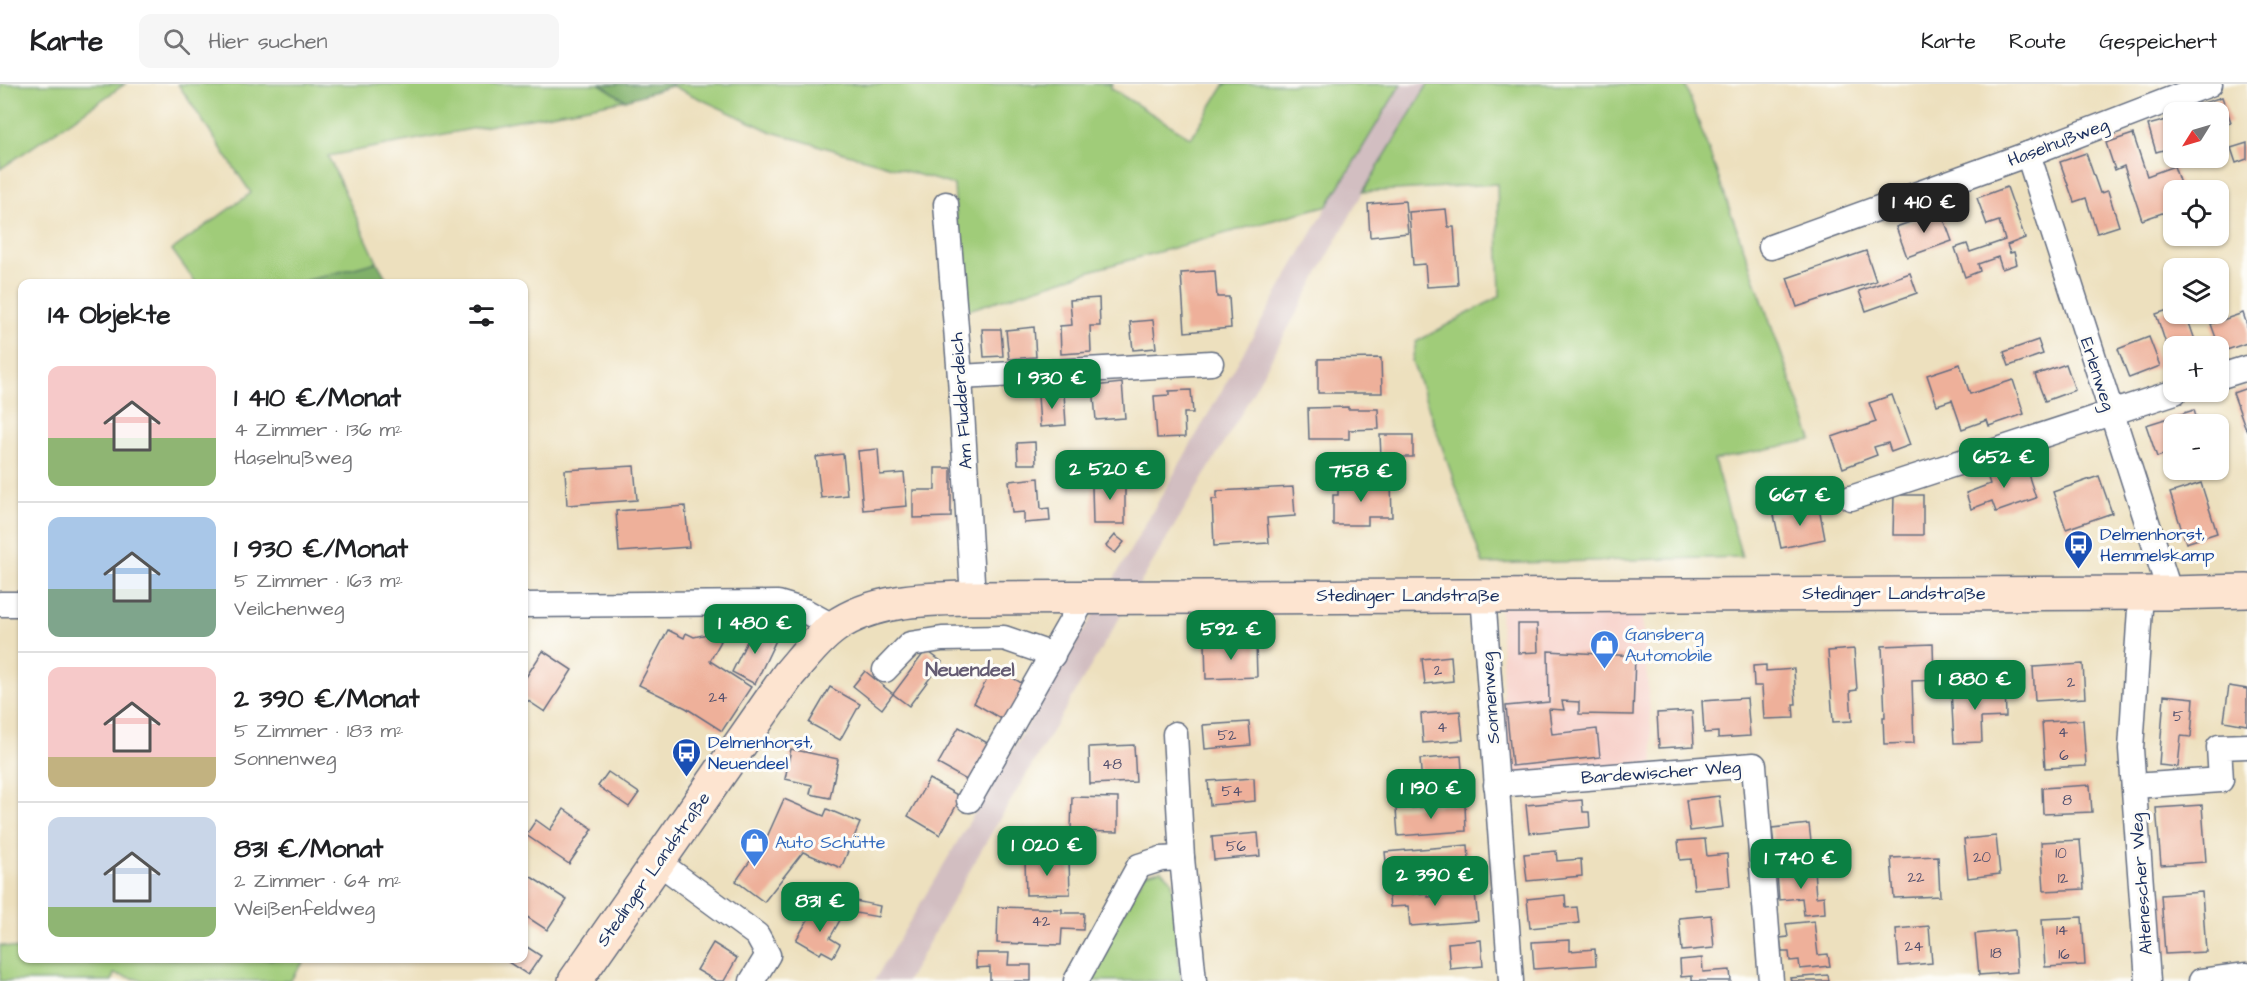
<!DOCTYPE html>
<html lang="de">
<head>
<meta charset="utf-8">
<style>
  :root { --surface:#fff; --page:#f6f6f6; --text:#202124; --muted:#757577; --line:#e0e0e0; --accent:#0b8043 }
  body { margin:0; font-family:"Architects Daughter",sans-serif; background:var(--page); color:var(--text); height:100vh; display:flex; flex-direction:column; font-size:22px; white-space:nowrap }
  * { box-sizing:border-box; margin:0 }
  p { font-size:20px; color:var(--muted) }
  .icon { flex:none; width:33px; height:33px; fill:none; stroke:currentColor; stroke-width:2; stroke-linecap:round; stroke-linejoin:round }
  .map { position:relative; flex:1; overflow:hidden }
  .panel { position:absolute; left:18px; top:195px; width:510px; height:684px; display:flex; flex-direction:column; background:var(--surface); border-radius:12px; box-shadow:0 2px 4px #0004 }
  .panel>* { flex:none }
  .needle { width:39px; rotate:233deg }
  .fabs { position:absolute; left:2163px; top:18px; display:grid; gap:12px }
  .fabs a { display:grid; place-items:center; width:66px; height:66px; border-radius:12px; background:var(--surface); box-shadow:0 2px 4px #0004; font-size:30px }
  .price { position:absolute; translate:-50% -51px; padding:0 14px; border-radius:12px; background:var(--accent); color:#fff; font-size:20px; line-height:39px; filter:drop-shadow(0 2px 3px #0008) }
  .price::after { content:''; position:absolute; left:50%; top:36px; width:18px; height:14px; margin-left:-9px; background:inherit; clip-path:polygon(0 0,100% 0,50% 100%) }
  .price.on { background:#222; color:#fff }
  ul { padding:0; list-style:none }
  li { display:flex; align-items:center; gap:18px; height:150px; padding:0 30px }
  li+li { border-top:2px solid var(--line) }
  li span { display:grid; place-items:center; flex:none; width:168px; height:120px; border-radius:12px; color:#555 }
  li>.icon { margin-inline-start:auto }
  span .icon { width:72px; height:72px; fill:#fffc; stroke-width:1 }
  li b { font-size:26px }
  h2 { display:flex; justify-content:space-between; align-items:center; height:72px; padding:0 30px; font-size:26px }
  header { display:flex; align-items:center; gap:36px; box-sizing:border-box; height:84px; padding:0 30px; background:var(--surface); border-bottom:2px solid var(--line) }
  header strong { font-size:28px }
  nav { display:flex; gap:33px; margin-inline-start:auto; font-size:21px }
  .search { width:420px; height:54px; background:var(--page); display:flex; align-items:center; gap:15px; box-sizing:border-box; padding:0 21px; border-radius:12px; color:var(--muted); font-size:22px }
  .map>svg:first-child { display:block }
  .built { fill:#f7d0c9 }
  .industrial { fill:#d2bec1 }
  .green { fill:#a0cc79; stroke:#5e7e6c; stroke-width:1.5 }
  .forest { fill:#80b069; stroke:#4e7064; stroke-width:1.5 }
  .building { fill:#eeb09a }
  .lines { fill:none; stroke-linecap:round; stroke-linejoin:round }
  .minor-casing { stroke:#646d80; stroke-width:27 }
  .secondary-casing { stroke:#646d80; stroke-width:36 }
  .minor { stroke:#fff; stroke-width:24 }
  .secondary { stroke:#fde4d0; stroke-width:33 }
  .labels { text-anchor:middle; stroke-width:6; stroke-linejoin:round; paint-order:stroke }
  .number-label { font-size:15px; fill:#504f6d }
  .street-label { font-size:18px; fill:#1b2f5e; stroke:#fdfcf7 }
  .transit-label { font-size:18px; fill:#164399; stroke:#fdfcf7; text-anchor:start }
  .shop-label { font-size:18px; fill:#366cbe; stroke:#fdfcf7; text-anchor:start }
  .neighbourhood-label { font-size:20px; font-weight:bold; fill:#655c73; stroke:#fdfcf7 }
</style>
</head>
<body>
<header>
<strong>Karte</strong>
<div class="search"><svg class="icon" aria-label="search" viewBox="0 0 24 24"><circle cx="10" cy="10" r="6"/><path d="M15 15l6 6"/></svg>Hier suchen</div>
<nav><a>Karte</a><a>Route</a><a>Gespeichert</a></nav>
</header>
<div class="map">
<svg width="2247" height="897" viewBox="0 0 2247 897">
  <rect width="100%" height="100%" fill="#fdfcf7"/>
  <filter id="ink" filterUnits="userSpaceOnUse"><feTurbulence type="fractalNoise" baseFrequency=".0167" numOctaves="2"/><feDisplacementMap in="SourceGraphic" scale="12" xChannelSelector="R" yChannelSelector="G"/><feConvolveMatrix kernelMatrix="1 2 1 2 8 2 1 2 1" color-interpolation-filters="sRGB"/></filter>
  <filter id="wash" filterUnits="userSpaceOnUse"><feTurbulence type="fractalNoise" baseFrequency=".008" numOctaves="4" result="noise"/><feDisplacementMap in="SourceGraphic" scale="24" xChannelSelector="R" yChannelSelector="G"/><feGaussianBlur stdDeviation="1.35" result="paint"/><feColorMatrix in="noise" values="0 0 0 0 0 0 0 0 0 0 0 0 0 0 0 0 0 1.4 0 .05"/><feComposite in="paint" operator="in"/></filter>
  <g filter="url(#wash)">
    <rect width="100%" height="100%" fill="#ede0be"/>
    <path class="built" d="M1641,517L1654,679L1506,692L1500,522Z"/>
    <path class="industrial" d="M1400,0H1428L1363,108L1241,330L982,765L907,897H874L1095,528L1328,121Z"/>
    <g class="green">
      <path d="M0,0H125L0,85Z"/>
      <path d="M178,0H600L625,16L328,72L377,178L298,199H196L172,166L251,109Z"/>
      <path d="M671,0H1112L1110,4L1191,54L1225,0H1401L1328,121L1097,185L962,228L954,101L772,48L672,2Z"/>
      <path d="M1428,0H1685L1812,356L1714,376L1742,473L1483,480L1412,277L1416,258L1500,212L1497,100L1363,108Z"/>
      <path d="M1161,786L1172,797L1181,897H1085L1145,790Z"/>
      <path d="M0,861L22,866V874L70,875L93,879L97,874L306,875L290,897H145L114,890L112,897H0Z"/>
    </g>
    <g class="forest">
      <path d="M600,0H671L672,2L625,16Z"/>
      <path d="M377,178L389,199H298Z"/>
    </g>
    <g id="blocks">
      <g class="building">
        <path d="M2222,13L2231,38L2218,43V28H2196L2194,22Z"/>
        <path d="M2174,34V63L2156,68L2148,41Z"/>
        <path d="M2133,50L2147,92L2174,82L2182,106H2174V117L2165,119L2168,127L2142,136L2124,82L2115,86L2106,59Z"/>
        <path d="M2247,59V75L2236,79L2231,64Z"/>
        <path d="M2086,69L2100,109L2108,107L2119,142L2097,149L2086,114L2074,118L2060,78Z"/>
        <path d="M2007,103L2025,154L2007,161L2010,169L2014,168L2017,180L2002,185L1998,173L1978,180L1980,187L1965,193L1955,164L1967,160L1970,168L2005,156L1999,137L1987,141L1977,114Z"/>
        <path d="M1405,117L1408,149L1370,153L1368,120Z"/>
        <path d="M1446,125L1448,143H1454L1458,201L1427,203L1425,180L1413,181L1409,128Z"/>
        <path d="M1941,127L1952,157L1907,173L1896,143Z"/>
        <path d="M1866,167L1876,197L1797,223L1787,194Z"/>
        <path d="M1215,187L1217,213H1229L1231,244L1185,248L1181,189Z"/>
        <path d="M1910,189L1917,209L1866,227L1859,207Z"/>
        <path d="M1099,214L1100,242H1090L1091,268L1061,270L1060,242L1072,241L1070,216Z"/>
        <path d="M2174,224V230H2197L2187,233L2197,262H2174L2173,281L2156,230Z"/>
        <path d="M2243,229L2247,241V259L2221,268L2211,240Z"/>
        <path d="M1153,236L1156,264L1133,266L1130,238Z"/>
        <path d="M1034,243L1036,273L1009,275L1006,246Z"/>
        <path d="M982,245H1001L1003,272L984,273Z"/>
        <path d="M2149,253L2160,282L2129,294L2118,265Z"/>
        <path d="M2038,256L2043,270L2009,282L2004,268Z"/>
        <path d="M1381,274L1382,309H1318V275Z"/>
        <path d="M1960,280L1970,310L2013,296L2024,330L1989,342L1987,336L1962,345L1952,316L1937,321L1927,291Z"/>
        <path d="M2066,280L2075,306L2045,317L2035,291Z"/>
        <path d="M1122,299L1125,334L1096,336L1093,302Z"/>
        <path d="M2247,304V348L2233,309Z"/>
        <path d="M1191,306L1193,329H1184L1185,353L1157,354L1154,312L1169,311V307Z"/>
        <path d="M1064,309L1066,341L1040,343L1038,311Z"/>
        <path d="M1892,311L1910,361L1891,368L1888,359L1874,363L1877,371L1843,384L1832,353L1876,338L1869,319Z"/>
        <path d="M1348,323V325H1378L1379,345L1349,346V355H1309L1308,324Z"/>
        <path d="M2194,326L2198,340H2174V367L2157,373L2146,341Z"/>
        <path d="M1380,351H1413V373H1381Z"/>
        <path d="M1035,358L1036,380H1018L1017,359Z"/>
        <path d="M878,365L880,391L904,389L907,422L863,426L858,367Z"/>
        <path d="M843,370L847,411L821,414L816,373Z"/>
        <path d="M2024,378L2036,414L1996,428L1992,417L1971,425L1966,409L1990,400L1987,391Z"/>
        <path d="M634,382L637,416L567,421L565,386Z"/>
        <path d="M935,384H951V433L913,434V406H935Z"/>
        <path d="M1107,392H1130V403H1125V440H1093L1092,403H1107Z"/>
        <path d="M2099,392L2112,429L2066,445L2053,408Z"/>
        <path d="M1039,394L1041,425L1049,424L1050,437L1024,439V428L1012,429L1009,397Z"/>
        <path d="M1338,399H1391L1392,433H1368V441H1333V411H1338Z"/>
        <path d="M2201,399L2217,449L2186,459L2170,409Z"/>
        <path d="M1293,403L1295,432L1267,434L1269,459L1214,462L1212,415H1217V407Z"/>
        <path d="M1894,411H1923V451H1893Z"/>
        <path d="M685,422L689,463L619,468L616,427Z"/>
        <path d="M1819,423L1825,455L1781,464L1774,431Z"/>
        <path d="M1115,451L1124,458L1115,469L1106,462Z"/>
        <path d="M1518,540H1537L1538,568L1518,569Z"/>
        <path d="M754,543L777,554L755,600L732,588Z"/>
        <path d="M668,546L684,554L686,549L694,553L707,550L721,557L710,577L751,603L722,647L686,624L639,601Z"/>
        <path d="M1256,559L1257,593L1206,595L1205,560Z"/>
        <path d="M1933,560L1934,596L1912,597L1914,659L1884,660L1883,633H1885L1882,562Z"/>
        <path d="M1854,565L1857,606L1850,607L1852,637L1833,638L1828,567Z"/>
        <path d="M926,566L942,578L909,622L893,610Z"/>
        <path d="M543,567L572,586L545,628L524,614V596Z"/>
        <path d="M1548,567L1635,572L1633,631L1579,630V618L1562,617L1564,626L1549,625L1552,650L1597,645L1600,673L1512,682L1506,622L1549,618Z"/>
        <path d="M1451,572L1453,597L1425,600L1422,575Z"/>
        <path d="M2083,580L2085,614L2035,617L2033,583Z"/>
        <path d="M1766,581V587L1794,585L1796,620H1793L1794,634L1764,635L1762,602H1754L1753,582Z"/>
        <path d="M994,583L1025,601L1005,637L974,619Z"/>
        <path d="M865,587L893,610L882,625L853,602Z"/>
        <path d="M2005,602L2006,633L1981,634L1982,658L1954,659L1951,605Z"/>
        <path d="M2229,602L2247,605V641L2224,637Z"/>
        <path d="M830,603L860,620L840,656L809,639Z"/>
        <path d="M2164,611L2194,614L2191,653L2181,652L2178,683L2159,681Z"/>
        <path d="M1747,614L1750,652L1718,654V648L1704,649L1702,617Z"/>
        <path d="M1460,627L1463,656L1423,659L1421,630Z"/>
        <path d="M1692,627L1694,662L1659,664L1657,629Z"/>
        <path d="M2083,636L2086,682L2045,684L2042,638Z"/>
        <path d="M1249,638L1251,661L1205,665L1203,641Z"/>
        <path d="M959,643L991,661L970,698L938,680Z"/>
        <path d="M1134,661L1136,698L1090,700L1089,663Z"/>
        <path d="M791,665L838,675L830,714L810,710L812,701L785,695Z"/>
        <path d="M1461,672L1463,698L1422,701L1420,675Z"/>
        <path d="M608,688L639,709L629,723L598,702Z"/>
        <path d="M1254,694L1255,717L1210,721L1208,697Z"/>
        <path d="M929,695L961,713L940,751L908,732Z"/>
        <path d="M2090,701L2092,728L2043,730L2042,704Z"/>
        <path d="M1719,712L1723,743L1690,747L1686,716Z"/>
        <path d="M1072,713L1118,714V748L1071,747Z"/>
        <path d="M784,715L824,732L827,725L860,739L841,784L803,768L764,818L736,797L767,753Z"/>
        <path d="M1582,716L1583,728H1589L1590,743L1529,749L1526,721Z"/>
        <path d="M1465,720L1466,747L1398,752L1396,725Z"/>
        <path d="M2202,721L2206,778L2161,781L2156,724Z"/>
        <path d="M564,725L593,745L569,780L526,751L536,736L550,746Z"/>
        <path d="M1809,740L1812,766L1824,765L1825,775L1800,778L1799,767L1775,770L1772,744Z"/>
        <path d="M1258,749L1260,772L1214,776L1212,753Z"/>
        <path d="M1996,752L2000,790L1968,794L1964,755Z"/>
        <path d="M1705,755L1707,772L1727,770L1730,802L1694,805L1691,775L1680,776L1678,757Z"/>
        <path d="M2080,756L2084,805L2044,807L2041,758Z"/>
        <path d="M1468,761L1470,791L1436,794L1435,781L1422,782L1423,794L1388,797L1385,768Z"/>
        <path d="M1556,767L1557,777L1581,775L1582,792L1527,797L1524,770Z"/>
        <path d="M1938,772L1940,812L1894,814L1891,774Z"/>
        <path d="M1069,775L1070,810L1026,811L1025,776Z"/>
        <path d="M1814,786L1816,813L1824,812L1825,829L1804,831L1802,814L1779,816L1777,789Z"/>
        <path d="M525,789L567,816L547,846L524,831Z"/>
        <path d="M1412,804L1413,810L1427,809L1428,813L1475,809L1478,837L1410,842L1408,822L1390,823L1388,806Z"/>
        <path d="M2202,808L2206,868L2165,870L2161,811Z"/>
        <path d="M1565,811L1566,824L1577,823L1579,839L1530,844L1527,815Z"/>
        <path d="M841,814L880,822L878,833L839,826Z"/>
        <path d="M816,822L840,836L830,854L840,860L833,873L822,867L820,870L796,856Z"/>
        <path d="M998,823L1062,825V829H1084L1083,846L1062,845L1061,861L997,859Z"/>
        <path d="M1711,831L1714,864L1682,867L1679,834Z"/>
        <path d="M2082,833L2085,881L2045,883L2042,835Z"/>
        <path d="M1814,837L1818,871L1828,870L1830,882L1800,885L1799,876L1790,877L1789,868H1782L1780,854L1788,853L1786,840Z"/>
        <path d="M1929,842L1932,879L1899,882L1896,845Z"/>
        <path d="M2014,846L2017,888L1979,891L1975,850Z"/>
        <path d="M1481,856L1483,882L1450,885L1448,859Z"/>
        <path d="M1570,856V867L1595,865L1596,881L1534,885L1532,858Z"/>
        <path d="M713,859L737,874L724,897H716L697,886Z"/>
        <path d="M524,861L541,872L528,891L508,878L510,874H524Z"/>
        <path d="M976,869H1009L1008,881H1031V897H990V883L976,884Z"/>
        <path d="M1702,874L1703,888L1730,886L1731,897H1692V892L1681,893L1680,876Z"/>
        <path d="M1828,891L1829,897H1791L1790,894Z"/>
      </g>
    </g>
  </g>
  <g filter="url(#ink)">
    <use href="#blocks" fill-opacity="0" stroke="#646d80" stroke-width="1.5"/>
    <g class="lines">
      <defs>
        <g id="minor">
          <path d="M2028,70L2170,509"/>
          <path d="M946,120L960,293L973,514"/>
          <path d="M1771,163L2028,70L2210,0"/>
          <path d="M960,293L1211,279"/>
          <path d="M2218,293L2247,284"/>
          <path d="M1851,414L2175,308"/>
          <path d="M2141,509L2131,665L2148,897"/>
          <path d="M1483,511L1511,897"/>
          <path d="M0,520H22"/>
          <path d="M524,521L778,519L805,527L834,543"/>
          <path d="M885,586L910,560L942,555L1004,554L1053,571"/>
          <path d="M1175,650L1182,774L1194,897"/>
          <path d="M1496,701L1754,681L1771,897"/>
          <path d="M2134,702L2221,696L2219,663L2247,662"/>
          <path d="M969,716L1085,513"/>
          <path d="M658,778L757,851L768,871L752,897"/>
          <path d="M1076,897L1139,782L1161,775L1182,774"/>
          <path d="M2201,897L2247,891"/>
        </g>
        <path id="secondary" d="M575,897L789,590C803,574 816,556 834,543C874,515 926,515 973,514L2170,509L2247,507"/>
      </defs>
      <use href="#minor" class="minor-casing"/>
      <use href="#secondary" class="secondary-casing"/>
      <use href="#minor" class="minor"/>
      <use href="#secondary" class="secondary"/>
    </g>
  </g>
  <defs>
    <symbol id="bus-pin" viewBox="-11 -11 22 30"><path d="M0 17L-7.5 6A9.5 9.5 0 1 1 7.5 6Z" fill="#1a4fb4" stroke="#fdfcf7"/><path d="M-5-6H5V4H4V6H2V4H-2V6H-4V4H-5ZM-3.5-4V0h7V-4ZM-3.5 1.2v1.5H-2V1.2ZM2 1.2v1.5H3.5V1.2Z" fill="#fff"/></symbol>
    <symbol id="shop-pin" viewBox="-11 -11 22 30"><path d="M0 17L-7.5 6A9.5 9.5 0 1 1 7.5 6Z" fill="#3f7fe0" stroke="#fdfcf7"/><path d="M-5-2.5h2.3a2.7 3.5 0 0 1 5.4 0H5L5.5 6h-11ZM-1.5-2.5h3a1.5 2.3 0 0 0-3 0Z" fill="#fff"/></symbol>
  </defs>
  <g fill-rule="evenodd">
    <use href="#bus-pin" x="2062" y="444" width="33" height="45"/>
    <use href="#shop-pin" x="1588" y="544" width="33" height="45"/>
    <use href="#bus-pin" x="670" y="652" width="33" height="45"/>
    <use href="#shop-pin" x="738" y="742" width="33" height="45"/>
  </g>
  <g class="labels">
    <g class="number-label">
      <text x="1438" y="591">2</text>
      <text x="2071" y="603">2</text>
      <text x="718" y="618">24</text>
      <text x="2178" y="637">5</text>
      <text x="1442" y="648">4</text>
      <text x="2063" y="653">4</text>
      <text x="1227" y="656">52</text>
      <text x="2064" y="676">6</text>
      <text x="1112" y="685">48</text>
      <text x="1232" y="712">54</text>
      <text x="2067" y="721">8</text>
      <text x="1236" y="767">56</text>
      <text x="2061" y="774">10</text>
      <text x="1982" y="778">20</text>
      <text x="1916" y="798">22</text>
      <text x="2063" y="799">12</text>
      <text x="1041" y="842">42</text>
      <text x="2062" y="851">14</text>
      <text x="1914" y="867">24</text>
      <text x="1996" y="874">18</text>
      <text x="2064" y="875">16</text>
    </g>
    <g class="street-label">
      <text transform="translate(2058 58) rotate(-21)" y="6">Haselnußweg</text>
      <text transform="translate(2098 290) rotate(72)" y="6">Erlenweg</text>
      <text transform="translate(961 317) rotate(-94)" y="6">Am Fludderdeich</text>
      <text x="1894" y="515">Stedinger Landstraße</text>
      <text x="1408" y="517">Stedinger Landstraße</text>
      <text transform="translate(1490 614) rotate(-94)" y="6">Sonnenweg</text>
      <text transform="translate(1661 688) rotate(-4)" y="6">Bardewischer Weg</text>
      <text transform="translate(653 785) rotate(-55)" y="6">Stedinger Landstraße</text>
      <text transform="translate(2141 800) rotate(-94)" y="6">Altenescher Weg</text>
    </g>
    <g class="transit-label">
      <text x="2100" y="456">Delmenhorst,<tspan x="2100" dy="21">Hemmelskamp</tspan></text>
      <text x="708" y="664">Delmenhorst,<tspan x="708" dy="21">Neuendeel</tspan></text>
    </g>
    <g class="shop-label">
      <text x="1625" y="556">Gansberg<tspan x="1625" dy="21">Automobile</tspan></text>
      <text x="775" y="764">Auto Schütte</text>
    </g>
    <g class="neighbourhood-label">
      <text x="970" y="592">Neuendeel</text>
    </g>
  </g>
</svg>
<div class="fabs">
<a><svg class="needle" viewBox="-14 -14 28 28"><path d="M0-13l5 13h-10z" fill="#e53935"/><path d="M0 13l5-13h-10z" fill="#757577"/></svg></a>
<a><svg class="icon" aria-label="locate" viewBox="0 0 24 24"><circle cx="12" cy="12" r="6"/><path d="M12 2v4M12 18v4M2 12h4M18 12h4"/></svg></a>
<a><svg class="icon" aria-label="layers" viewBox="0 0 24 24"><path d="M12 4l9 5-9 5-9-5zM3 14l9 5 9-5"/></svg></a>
<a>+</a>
<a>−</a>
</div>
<b class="price on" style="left:1924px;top:150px">1 410 €</b>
<b class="price" style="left:1052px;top:326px">1 930 €</b>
<b class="price" style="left:2004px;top:405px">652 €</b>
<b class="price" style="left:1110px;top:417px">2 520 €</b>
<b class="price" style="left:1361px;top:419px">758 €</b>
<b class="price" style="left:1800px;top:443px">667 €</b>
<b class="price" style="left:755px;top:571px">1 480 €</b>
<b class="price" style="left:1231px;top:577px">592 €</b>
<b class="price" style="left:1975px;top:627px">1 880 €</b>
<b class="price" style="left:1431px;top:736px">1 190 €</b>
<b class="price" style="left:1047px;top:793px">1 020 €</b>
<b class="price" style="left:1801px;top:806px">1 740 €</b>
<b class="price" style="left:1435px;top:823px">2 390 €</b>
<b class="price" style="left:820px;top:849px">831 €</b>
<section class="panel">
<h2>14 Objekte<svg class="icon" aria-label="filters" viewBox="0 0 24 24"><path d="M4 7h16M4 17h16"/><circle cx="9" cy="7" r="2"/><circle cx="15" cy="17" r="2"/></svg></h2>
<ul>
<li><span style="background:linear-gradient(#f6c9c9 60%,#8fb573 0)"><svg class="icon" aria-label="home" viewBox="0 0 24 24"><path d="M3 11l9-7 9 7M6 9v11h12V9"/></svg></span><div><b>1 410 €/Monat</b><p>4 Zimmer · 136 m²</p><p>Haselnußweg</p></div></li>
<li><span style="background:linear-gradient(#a9c7e8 60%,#7fa58c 0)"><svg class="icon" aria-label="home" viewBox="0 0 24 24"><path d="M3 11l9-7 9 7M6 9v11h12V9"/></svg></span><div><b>1 930 €/Monat</b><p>5 Zimmer · 163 m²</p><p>Veilchenweg</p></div></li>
<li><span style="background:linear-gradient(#f6c9c9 75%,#c2b280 0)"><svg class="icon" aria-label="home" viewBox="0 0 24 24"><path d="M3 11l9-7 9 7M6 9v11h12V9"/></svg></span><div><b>2 390 €/Monat</b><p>5 Zimmer · 183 m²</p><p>Sonnenweg</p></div></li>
<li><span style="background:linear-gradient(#c9d6e8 75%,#8fb573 0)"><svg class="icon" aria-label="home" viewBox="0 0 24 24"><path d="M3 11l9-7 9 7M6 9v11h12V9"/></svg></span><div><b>831 €/Monat</b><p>2 Zimmer · 64 m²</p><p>Weißenfeldweg</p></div></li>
</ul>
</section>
</div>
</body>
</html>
